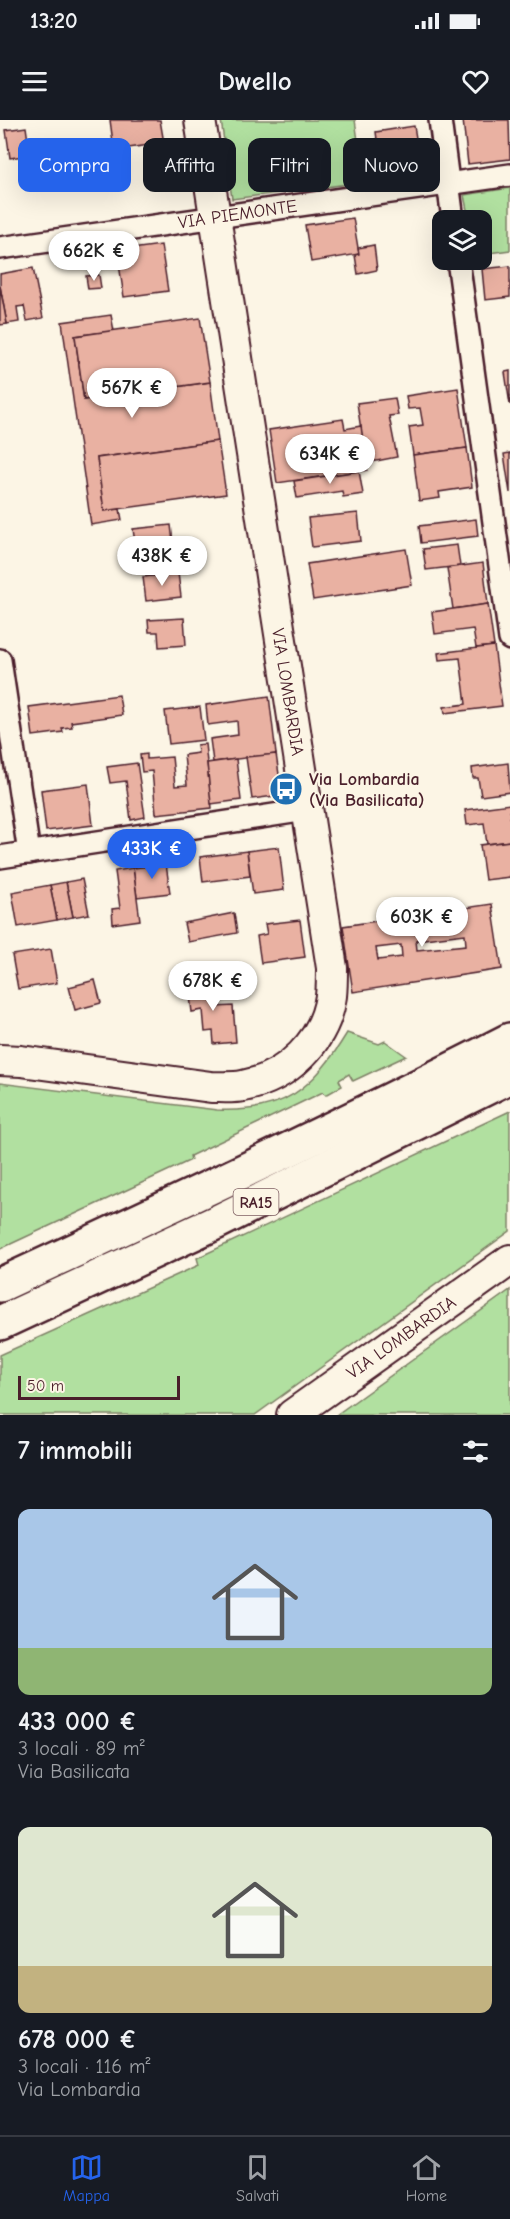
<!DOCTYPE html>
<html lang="it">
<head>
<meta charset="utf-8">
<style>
  :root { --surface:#171b24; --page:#20242c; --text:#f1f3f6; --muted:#9ea1a6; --line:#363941; --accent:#2563eb }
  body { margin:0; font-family:"Comic Neue",sans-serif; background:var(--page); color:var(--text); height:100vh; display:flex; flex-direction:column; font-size:22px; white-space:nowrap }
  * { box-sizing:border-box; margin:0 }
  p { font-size:20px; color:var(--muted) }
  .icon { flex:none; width:33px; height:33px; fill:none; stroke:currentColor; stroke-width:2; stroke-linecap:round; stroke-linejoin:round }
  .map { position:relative; height:1295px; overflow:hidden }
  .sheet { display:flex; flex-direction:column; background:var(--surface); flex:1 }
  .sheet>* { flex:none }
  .hud { position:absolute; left:18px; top:18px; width:474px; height:54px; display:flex; gap:12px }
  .buttons { position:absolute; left:432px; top:90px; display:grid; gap:12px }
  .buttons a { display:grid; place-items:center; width:60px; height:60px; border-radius:12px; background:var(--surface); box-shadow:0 6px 24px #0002; font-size:30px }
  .scale { position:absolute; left:18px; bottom:15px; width:162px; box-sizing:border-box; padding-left:6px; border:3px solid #4a1f2b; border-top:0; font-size:16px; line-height:21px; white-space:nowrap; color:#4a1f2b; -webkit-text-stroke:4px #fcf5e5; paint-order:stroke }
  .price { position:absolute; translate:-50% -51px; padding:0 14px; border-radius:21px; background:#fff; color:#222; font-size:20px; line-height:39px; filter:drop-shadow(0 2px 3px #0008) }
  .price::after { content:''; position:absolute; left:50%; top:36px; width:18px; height:14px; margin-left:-9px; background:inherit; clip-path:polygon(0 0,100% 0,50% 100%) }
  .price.selected { background:var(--accent); color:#fff }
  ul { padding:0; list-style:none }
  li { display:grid; align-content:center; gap:12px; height:318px; padding:0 18px }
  li span { display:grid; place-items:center; height:186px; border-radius:12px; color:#555 }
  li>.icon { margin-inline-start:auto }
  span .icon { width:108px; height:108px; fill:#fffc; stroke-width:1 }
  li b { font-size:26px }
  h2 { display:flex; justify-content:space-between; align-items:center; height:72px; padding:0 18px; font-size:26px }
  .chip { padding:0 21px; border-radius:12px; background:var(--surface); box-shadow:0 6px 24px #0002; font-size:21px; line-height:54px }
  .chip.selected { background:var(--accent); color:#fff }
  .status { display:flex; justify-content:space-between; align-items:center; height:42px; padding:0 30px; background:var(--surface); direction:ltr }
  .status svg { height:16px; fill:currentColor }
  header { display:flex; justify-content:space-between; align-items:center; height:78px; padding:0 18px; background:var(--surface); font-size:27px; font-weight:700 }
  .tab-bar { display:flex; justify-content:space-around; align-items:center; height:84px; border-top:2px solid var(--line); background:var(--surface); font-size:16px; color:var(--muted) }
  .tab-bar a { display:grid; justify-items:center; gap:3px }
  .tab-bar .selected { color:var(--accent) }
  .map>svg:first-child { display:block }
  .green { fill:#b1e0a0; stroke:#7e8066; stroke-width:1.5 }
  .building { fill:#e9b1a2; stroke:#4a1f2b; stroke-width:1.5; fill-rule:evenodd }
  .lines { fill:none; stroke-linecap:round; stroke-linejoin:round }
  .street-casing { stroke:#4a1f2b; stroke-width:26 }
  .secondary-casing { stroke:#4a1f2b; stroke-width:34 }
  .highway-casing { stroke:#4a1f2b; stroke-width:38 }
  .street { stroke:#fcf5e5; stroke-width:21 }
  .secondary { stroke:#fcf5e5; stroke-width:30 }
  .highway { stroke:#fcf5e5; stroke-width:33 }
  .labels { text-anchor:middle; stroke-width:4.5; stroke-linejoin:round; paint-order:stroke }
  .shield { fill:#fcf5e5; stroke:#7f5f63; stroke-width:1.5 }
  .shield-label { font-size:16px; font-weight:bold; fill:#4a1f2b }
  .street-label { font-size:18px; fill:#4a1f2b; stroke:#fcf5e5 }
  .poi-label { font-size:18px; font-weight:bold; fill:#4a1f2b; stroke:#fcf5e5; text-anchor:start }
</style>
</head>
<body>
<div class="status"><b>13:20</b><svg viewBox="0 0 49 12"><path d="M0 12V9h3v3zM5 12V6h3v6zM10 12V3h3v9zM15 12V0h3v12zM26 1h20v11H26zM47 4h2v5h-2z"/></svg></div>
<header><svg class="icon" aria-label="menu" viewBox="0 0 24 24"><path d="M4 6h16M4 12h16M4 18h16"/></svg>Dwello<svg class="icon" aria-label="heart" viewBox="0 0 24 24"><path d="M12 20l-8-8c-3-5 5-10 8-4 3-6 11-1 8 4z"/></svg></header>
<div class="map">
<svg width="510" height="1295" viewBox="0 0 510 1295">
  <rect width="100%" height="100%" fill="#fcf5e5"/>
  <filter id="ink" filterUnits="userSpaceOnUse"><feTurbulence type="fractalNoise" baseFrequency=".0167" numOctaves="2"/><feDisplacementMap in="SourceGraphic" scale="12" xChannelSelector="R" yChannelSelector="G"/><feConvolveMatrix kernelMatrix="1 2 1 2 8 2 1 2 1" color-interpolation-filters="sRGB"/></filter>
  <g filter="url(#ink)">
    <g class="green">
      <path d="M221,0H355L364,62L232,79Z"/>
      <path d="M510,68V130L482,134V100H469L464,75Z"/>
      <path d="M347,913L379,924L385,921L406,936L353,961L349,954L339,960L342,966L326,975L323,972L190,1036L191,1040L0,1129V963L217,990C284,993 313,969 347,913Z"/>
      <path d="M510,991V1111L255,1295H0V1235L199,1145L197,1138Z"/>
      <path d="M510,1170V1295H336Z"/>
    </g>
    <g class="building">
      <path d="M110,0H160L164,23L114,30Z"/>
      <path d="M463,0H509L510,39L468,44Z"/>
      <path d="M414,6L420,42L381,48L376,12Z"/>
      <path d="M26,7L30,35L10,38L6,10Z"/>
      <path d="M353,98L359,134L311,142L305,105Z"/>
      <path d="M161,125L168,171L124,177L117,131Z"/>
      <path d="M374,125L377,150L358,154L355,135L359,134L358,128Z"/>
      <path d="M510,146V177L485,180L482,149Z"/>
      <path d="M33,148L43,198L27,201L24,186L17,187L19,202L7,204L0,166V154Z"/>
      <path d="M99,155L101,168L88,169L86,156Z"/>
      <path d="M0,166L7,204L0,205Z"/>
      <path d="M111,195L114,211L75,216L84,280L210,262L218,321L97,338L104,391L120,389L122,400L91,405L62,202Z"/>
      <path d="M200,198L210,262L84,280L75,216Z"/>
      <path d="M510,251V285L505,252Z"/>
      <path d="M458,268L467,328L413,335L409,307L423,305L420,288L408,289L406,276Z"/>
      <path d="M395,278L398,295L389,296L397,337L366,343L357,283Z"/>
      <path d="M343,299L345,309L361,306L367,350L277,363L269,310Z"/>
      <path d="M218,321L226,374L104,391L97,338Z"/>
      <path d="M467,328L472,367L439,372L440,378L419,381L413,335Z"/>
      <path d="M510,333V373L504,334Z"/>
      <path d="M359,351L363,374L343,377L342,371L297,378L294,361Z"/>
      <path d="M358,393L361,421L312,427L308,398Z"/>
      <path d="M476,399L478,416L421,423L419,406Z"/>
      <path d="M171,405L174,431L147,434L146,422L135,423L133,409Z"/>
      <path d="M457,425L460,446L426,450L423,429Z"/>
      <path d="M406,429L412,465L313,480L307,444Z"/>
      <path d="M483,443L488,484L453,489L447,448Z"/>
      <path d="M178,453L181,477L146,481L143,457Z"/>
      <path d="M488,484L494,526L476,528L473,509L435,514L432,492Z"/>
      <path d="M184,498L186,525L159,527L158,512H149L148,500Z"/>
      <path d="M494,526L502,586L445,593L444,587L466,584L460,538L439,540L438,533Z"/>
      <path d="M119,575L122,595L71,602L72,607L62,608L63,612L33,616L29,587Z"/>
      <path d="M269,576L276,634L213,642L210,619L238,615L237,601L208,605L206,585Z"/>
      <path d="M200,587L204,620L169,624L165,591Z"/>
      <path d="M205,624L212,688L156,694L152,651L142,652L140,635L147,634V639L172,637L175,666L187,665L184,635L198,633L197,625Z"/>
      <path d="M276,634L282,675L252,679L246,637Z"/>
      <path d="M236,639L241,680L211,684L207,643Z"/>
      <path d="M137,643L145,697L131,700L126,661L110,663L107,647Z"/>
      <path d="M508,643L510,672L481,676L478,658H473L472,648Z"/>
      <path d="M88,664L93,705L46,711L41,670Z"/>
      <path d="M510,684V721L487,724L484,703L467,705L465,690Z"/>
      <path d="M510,721V757L485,760L480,725Z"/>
      <path d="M279,727L284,770L253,774L247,731Z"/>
      <path d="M247,731L250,756L203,762L200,737Z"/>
      <path d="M166,744L170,773L137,777L133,748Z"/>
      <path d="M133,748L140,800L113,804L112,789L120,788L115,751Z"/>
      <path d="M82,759L89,794L73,797L66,762Z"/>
      <path d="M66,762L73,797L57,800L50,765Z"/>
      <path d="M50,765L57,800L18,807L12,772Z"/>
      <path d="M492,784L502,849L353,872L343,806ZM465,814L466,825L417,830L416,820ZM401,825L402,837L378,840L376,828Z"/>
      <path d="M234,793L237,813L188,822L184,803Z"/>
      <path d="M300,800L305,837L261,843L257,816L267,814L265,804Z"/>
      <path d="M51,829L57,863L18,869L12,835Z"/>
      <path d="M211,855L215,887L233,886L236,922L214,924L213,911L205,912L203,890L192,892L189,868Z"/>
      <path d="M95,860L101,883L75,890L69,867Z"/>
    </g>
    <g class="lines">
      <defs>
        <g id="street">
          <path d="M440,0L453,100"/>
          <path id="s1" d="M0,128L510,55"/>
          <path d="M458,140L510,519"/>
          <path d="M0,540L29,733"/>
          <path d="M0,737L306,690"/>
        </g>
        <g id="secondary">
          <path d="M0,940L21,941L211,967C222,967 233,968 243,966C287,958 325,921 331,876C332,867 332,857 332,848L200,0"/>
          <path id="s2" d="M292,1295L510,1140"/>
        </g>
        <g id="highway">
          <path d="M0,1165C171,1086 342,1006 510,920"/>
          <path d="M0,1203L217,1102L510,956"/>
        </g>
      </defs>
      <use href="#street" class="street-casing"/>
      <use href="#secondary" class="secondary-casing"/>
      <use href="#highway" class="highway-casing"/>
      <use href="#street" class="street"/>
      <use href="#secondary" class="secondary"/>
      <use href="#highway" class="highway"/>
    </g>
  </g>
  <defs>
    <symbol id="bus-disc" viewBox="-11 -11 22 22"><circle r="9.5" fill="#1f6fb2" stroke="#fcf5e5"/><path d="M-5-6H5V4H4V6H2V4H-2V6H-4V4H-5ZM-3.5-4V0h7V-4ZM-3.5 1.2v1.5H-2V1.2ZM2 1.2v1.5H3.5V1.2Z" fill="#fff"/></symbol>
  </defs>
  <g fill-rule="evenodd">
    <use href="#bus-disc" x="267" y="650" width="38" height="38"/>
  </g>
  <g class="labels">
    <rect class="shield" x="233.5" y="1069" width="45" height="26" rx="4.5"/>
    <g class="shield-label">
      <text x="256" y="1088">RA15</text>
    </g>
    <g class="street-label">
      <text dy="6" stroke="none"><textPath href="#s1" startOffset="240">VIA PIEMONTE</textPath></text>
      <text transform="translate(288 572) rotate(81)" y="6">VIA LOMBARDIA</text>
      <text dy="6" stroke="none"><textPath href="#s2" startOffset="134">VIA LOMBARDIA</textPath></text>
    </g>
    <g class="poi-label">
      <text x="309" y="665">Via Lombardia<tspan x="309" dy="21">(Via Basilicata)</tspan></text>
    </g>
  </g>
</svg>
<div class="buttons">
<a><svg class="icon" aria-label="layers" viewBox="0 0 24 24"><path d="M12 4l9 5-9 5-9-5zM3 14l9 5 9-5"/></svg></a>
</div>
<div class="scale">50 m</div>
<b class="price" style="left:94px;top:162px">662K €</b>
<b class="price" style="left:132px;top:299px">567K €</b>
<b class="price" style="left:330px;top:365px">634K €</b>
<b class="price" style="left:162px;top:467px">438K €</b>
<b class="price selected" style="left:152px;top:760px">433K €</b>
<b class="price" style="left:422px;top:828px">603K €</b>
<b class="price" style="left:213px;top:892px">678K €</b>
<div class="hud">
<a class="chip selected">Compra</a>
<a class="chip">Affitta</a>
<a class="chip">Filtri</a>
<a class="chip">Nuovo</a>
</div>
</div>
<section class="sheet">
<h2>7 immobili<svg class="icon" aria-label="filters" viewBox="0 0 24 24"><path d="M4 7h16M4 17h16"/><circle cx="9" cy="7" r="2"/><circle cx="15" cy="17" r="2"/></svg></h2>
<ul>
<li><span style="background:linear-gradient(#a9c7e8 75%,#8fb573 0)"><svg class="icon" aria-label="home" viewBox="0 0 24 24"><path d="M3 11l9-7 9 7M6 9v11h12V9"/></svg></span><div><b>433 000 €</b><p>3 locali · 89 m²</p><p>Via Basilicata</p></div></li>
<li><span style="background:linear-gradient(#dfe7d0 75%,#c2b280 0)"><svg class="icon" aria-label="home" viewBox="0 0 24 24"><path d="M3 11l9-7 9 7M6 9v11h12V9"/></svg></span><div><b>678 000 €</b><p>3 locali · 116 m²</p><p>Via Lombardia</p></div></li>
</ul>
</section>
<nav class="tab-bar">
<a class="selected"><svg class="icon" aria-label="map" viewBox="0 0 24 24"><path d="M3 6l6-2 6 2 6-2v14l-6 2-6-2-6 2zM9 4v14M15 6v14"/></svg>Mappa</a>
<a><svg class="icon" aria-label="saved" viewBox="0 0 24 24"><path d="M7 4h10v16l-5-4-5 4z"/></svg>Salvati</a>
<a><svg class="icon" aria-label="home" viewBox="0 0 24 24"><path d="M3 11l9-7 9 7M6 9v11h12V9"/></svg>Home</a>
</nav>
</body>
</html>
